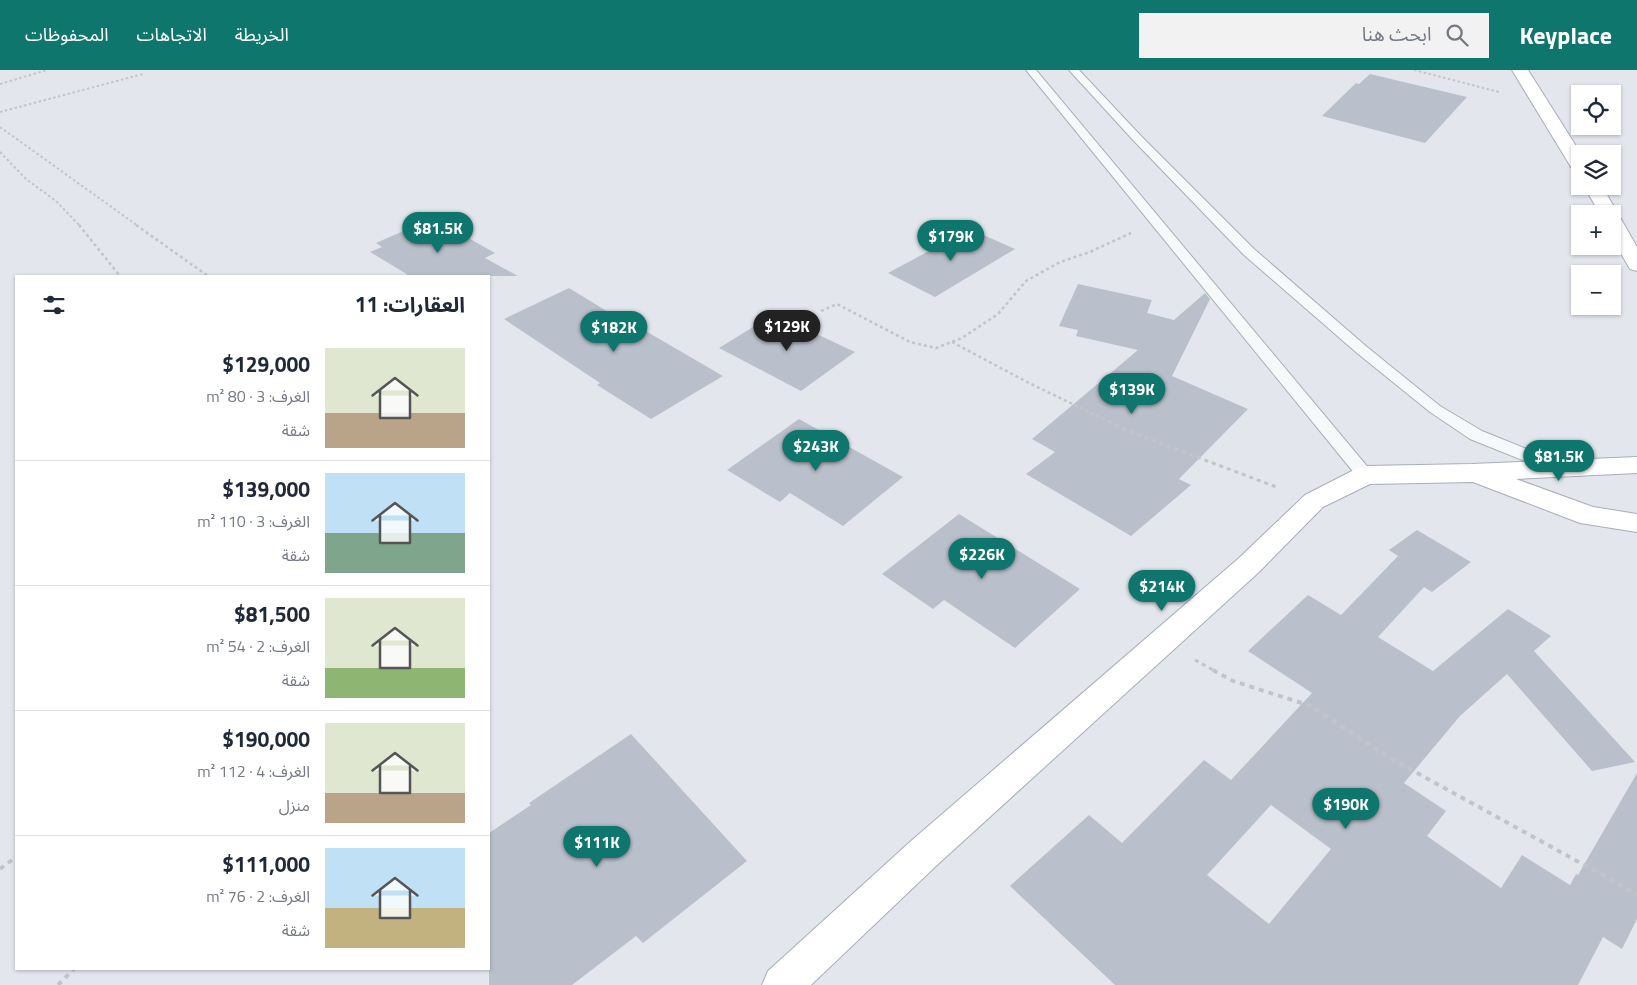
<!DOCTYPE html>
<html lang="ar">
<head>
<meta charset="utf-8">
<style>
  :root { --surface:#fff; --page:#f2f2f3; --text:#1f2937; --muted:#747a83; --line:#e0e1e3; --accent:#0f766e }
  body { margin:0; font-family:"Titillium Web","Noto Sans Arabic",sans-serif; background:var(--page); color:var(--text); direction:rtl; height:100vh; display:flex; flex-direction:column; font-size:19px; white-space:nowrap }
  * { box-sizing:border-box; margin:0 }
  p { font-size:16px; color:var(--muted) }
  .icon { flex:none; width:28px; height:28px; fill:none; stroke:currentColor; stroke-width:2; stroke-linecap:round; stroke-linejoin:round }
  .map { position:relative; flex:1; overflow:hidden; direction:ltr }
  .details { position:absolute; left:15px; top:205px; width:475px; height:695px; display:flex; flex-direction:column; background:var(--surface); border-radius:0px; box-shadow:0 1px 4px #0004; direction:rtl }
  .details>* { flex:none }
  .buttons { position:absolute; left:1571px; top:15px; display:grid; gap:10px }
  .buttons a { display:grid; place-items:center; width:50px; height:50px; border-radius:0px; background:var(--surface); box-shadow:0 1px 4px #0004; font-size:25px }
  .price { position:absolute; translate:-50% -42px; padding:0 11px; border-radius:18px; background:var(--accent); color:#fff; font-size:16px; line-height:32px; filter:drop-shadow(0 1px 2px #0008) }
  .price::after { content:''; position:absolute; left:50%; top:30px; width:15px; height:11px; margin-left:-8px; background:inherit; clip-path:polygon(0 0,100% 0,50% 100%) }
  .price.current { background:#222; color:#fff }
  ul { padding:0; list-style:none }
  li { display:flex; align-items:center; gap:15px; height:125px; padding:0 25px }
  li+li { border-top:1px solid var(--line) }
  li span { display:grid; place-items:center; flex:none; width:140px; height:100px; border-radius:0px; color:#555 }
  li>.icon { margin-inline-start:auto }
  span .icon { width:60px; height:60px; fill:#fffc; stroke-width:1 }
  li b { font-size:21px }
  h2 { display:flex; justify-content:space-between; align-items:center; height:60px; padding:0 25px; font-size:21px }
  header { display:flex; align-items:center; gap:30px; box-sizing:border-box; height:70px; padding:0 25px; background:var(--accent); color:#fff }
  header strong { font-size:24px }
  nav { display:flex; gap:28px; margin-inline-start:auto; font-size:18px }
  .search { width:350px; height:45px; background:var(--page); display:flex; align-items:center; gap:12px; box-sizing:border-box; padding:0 18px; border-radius:0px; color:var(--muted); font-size:19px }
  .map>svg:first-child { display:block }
  .building { fill:#bac0cb; fill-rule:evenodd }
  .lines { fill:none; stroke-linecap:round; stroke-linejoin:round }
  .lane-casing { stroke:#a7aeb8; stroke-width:2 }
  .secondary-casing { stroke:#a7aeb8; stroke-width:2 }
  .path-far3 { stroke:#c1c5cb; stroke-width:2; stroke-dasharray:2.5 2.5; stroke-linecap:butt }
  .path-far2 { stroke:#c1c5cb; stroke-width:2.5; stroke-dasharray:3 3; stroke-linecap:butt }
  .path-far1 { stroke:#c1c5cb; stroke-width:3; stroke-dasharray:4 4; stroke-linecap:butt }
  .path { stroke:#c1c5cb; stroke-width:4; stroke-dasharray:5 5; stroke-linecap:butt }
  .lane { fill:#f7f8fa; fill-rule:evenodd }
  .secondary { fill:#fff; fill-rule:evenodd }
</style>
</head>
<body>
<header>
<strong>Keyplace</strong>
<div class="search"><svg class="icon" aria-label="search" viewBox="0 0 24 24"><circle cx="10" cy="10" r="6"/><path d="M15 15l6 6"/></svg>ابحث هنا</div>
<nav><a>الخريطة</a><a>الاتجاهات</a><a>المحفوظات</a></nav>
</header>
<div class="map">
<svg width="1637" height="915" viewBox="0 0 1637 915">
  <rect width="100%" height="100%" fill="#e3e7ed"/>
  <g class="building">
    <path d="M1370,4L1467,27L1425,73L1322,46L1356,13L1359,14Z"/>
    <path d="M440,152L495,183L485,188L518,206H410L370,182L382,177L376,173L417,155L424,159Z"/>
    <path d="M970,159L1015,179L935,227L888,203Z"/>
    <path d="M1078,214L1152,230L1147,243L1174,250L1205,223L1210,229L1172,306L1248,339L1179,409L1191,415L1131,466L1026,404L1055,382L1032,369L1138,280L1076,266L1078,260L1059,256Z"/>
    <path d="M569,218L641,262L644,260L723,306L651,349L597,315L600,313L504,249Z"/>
    <path d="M774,244L855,282L801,321L719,278Z"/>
    <path d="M799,349L903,407L843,456L790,423L780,432L727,400Z"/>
    <path d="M959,444L1080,519L1015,578L944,530L933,539L882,504Z"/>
    <path d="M1417,460L1471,492L1432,522L1424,517L1378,567L1433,601L1508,539L1551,566L1534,581L1635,692L1592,701L1507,604L1460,646L1404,713L1446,741L1427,766L1501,818L1522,785L1570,815L1576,804L1578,805L1637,703V849L1622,879L1603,867L1578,915H1115L1010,816L1089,745L1122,773L1204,690L1231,710L1312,623L1248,581L1308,525L1341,545L1398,486L1389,480ZM1271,735L1331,779L1269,854L1207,805Z"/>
    <path d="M631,664L747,791L643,873L636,866L572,915H489V763L531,735L529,733Z"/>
  </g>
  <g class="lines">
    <defs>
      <g id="lane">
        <path d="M1026,0H1036L1371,401L1373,405L1371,409L1365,410L1359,409Z"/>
        <path d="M1069,0H1079L1141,66L1254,179L1367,277L1440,336L1482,361L1564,394L1566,398L1564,402L1558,403L1552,402L1470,369L1430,342L1357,283L1244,185L1133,70Z"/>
      </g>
      <g id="secondary">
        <path d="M1512,0H1528L1581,84L1580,102L1574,101L1571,97Z"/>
        <path d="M1584,116H1602L1637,177V201L1630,199L1612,168V144H1600Z"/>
        <path d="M1637,387V403L1516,409L1593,437L1637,444V462L1580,453L1473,412L1370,414L1323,437L1259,502L937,795L811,915H762L768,901L911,771L1239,488L1305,425L1356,399L1365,396L1472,394Z"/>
      </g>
    </defs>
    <use href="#lane" class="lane-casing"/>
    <use href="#secondary" class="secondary-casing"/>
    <g class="path-far3">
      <path d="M1414,0L1499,22"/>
      <path d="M0,14L47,0"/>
      <path d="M0,42L143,4"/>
      <path d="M0,57L138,156"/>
      <path d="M0,82L26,109L56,131L80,156"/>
    </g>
    <g class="path-far2">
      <path d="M79,155L120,206"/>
      <path d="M136,155L208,206"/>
      <path d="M821,241L837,234L910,272L936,278L962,268L998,244L1026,211L1060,192L1090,182L1131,163"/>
      <path d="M952,272L1029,313L1110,352"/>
    </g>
    <g class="path-far1">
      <path d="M1108,351L1128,361L1279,418"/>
      <path d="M1195,590L1215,601"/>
    </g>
    <g class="path">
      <path d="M1213,600L1233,611L1311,636L1388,687L1637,824"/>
      <path d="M0,799L16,787"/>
      <path d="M58,915L74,899"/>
    </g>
    <use href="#lane" class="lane"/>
    <use href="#secondary" class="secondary"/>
  </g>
</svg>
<div class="buttons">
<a><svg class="icon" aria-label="locate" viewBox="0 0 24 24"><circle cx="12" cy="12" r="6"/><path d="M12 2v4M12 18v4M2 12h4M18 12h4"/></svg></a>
<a><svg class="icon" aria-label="layers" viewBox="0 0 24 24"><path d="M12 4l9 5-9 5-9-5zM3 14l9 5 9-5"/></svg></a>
<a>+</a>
<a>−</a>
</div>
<b class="price" style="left:438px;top:184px">$81.5K</b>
<b class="price" style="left:951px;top:192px">$179K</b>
<b class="price current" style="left:787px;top:282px">$129K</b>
<b class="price" style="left:614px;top:283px">$182K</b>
<b class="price" style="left:1132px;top:345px">$139K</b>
<b class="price" style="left:816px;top:402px">$243K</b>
<b class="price" style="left:1559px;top:412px">$81.5K</b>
<b class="price" style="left:982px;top:510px">$226K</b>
<b class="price" style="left:1162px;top:542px">$214K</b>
<b class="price" style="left:1346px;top:760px">$190K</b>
<b class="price" style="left:597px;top:798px">$111K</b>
<section class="details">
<h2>العقارات: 11<svg class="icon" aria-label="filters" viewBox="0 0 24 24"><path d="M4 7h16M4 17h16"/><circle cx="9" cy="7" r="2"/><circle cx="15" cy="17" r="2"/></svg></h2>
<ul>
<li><span style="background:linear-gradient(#dfe7d0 65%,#b9a48a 0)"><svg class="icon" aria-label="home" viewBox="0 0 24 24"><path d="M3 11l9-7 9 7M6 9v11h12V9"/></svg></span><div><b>$129,000</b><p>الغرف: 3 · 80 m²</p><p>شقة</p></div></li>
<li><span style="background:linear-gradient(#bfe0f5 60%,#7fa58c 0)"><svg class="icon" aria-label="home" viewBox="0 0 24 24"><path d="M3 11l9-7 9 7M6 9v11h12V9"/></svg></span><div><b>$139,000</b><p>الغرف: 3 · 110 m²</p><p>شقة</p></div></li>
<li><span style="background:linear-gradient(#dfe7d0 70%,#8fb573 0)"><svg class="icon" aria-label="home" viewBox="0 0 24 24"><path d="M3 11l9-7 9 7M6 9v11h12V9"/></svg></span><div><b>$81,500</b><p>الغرف: 2 · 54 m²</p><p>شقة</p></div></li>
<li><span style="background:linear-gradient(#dfe7d0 70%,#b9a48a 0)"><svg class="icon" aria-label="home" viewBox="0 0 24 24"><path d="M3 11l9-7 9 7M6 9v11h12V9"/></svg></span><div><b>$190,000</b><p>الغرف: 4 · 112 m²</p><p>منزل</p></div></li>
<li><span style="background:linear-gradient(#bfe0f5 60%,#c2b280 0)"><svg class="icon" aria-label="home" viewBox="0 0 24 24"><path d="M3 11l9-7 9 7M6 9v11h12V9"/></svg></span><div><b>$111,000</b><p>الغرف: 2 · 76 m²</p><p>شقة</p></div></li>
</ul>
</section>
</div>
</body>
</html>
